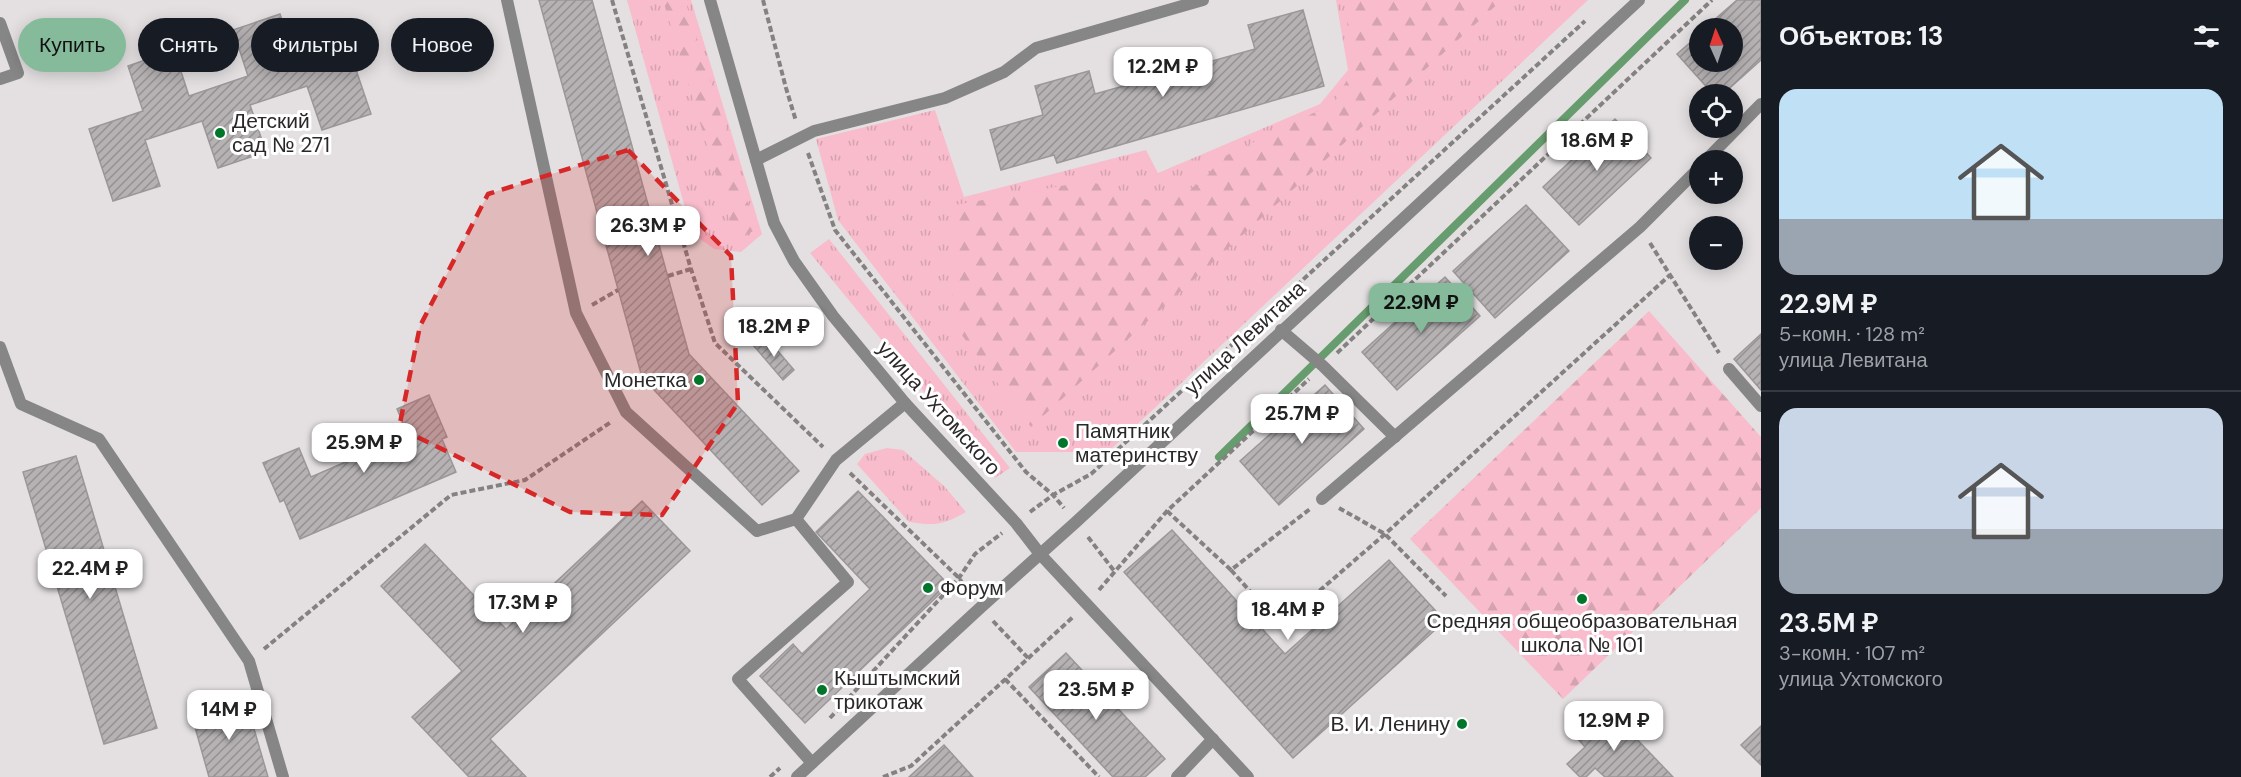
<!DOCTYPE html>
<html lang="ru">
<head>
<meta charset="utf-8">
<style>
  :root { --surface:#171b24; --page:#242831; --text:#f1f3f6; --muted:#9ea1a6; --line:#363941; --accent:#85bb9a }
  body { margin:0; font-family:"DM Sans",sans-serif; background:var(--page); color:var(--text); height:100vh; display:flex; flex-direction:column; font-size:22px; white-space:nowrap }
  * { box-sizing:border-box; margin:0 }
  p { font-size:20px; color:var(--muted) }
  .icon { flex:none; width:33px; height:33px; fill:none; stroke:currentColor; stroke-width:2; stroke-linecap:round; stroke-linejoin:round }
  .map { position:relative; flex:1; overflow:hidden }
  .panel { display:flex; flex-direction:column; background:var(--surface); width:480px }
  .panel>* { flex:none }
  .banner { position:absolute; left:18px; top:18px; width:570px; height:54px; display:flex; gap:12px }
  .needle { width:39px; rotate:357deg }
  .controls { position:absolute; left:1689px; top:18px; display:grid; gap:12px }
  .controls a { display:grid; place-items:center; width:54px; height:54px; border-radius:50%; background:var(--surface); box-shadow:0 3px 15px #0003; font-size:30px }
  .price { position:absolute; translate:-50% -51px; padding:0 14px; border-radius:12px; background:#fff; color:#222; font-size:20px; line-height:39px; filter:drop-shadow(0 2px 3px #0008) }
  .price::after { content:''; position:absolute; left:50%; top:36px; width:18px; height:14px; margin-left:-9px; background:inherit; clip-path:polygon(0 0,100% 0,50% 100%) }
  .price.selected { background:var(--accent); color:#111 }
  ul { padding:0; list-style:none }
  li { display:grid; align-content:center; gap:12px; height:318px; padding:0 18px }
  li+li { border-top:2px solid var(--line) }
  li span { display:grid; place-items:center; height:186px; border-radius:18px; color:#555 }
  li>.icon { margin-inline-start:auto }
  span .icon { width:108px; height:108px; fill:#fffc; stroke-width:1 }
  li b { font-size:26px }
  h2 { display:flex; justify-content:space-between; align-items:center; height:72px; padding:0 18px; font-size:26px }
  .pill { padding:0 21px; border-radius:27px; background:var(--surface); box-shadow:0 3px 15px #0003; font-size:21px; line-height:54px }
  .pill.selected { background:var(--accent); color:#111 }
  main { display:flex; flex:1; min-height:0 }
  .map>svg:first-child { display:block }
  .grass { fill:url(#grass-tufts) }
  .forest { fill:url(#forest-firs) }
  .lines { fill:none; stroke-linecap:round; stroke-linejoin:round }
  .stream { stroke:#679d6e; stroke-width:8 }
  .building { fill:url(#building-hatch); stroke:#9b9798; stroke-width:1.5 }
  .path { stroke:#848181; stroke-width:4; stroke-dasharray:6 3; stroke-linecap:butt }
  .service { stroke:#858685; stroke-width:12 }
  .minor { stroke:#858685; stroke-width:12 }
  .tertiary { stroke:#858685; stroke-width:12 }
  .marked { fill:#d62828; fill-opacity:0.2; stroke:#d62828; stroke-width:4.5; stroke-dasharray:12 8; stroke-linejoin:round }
  .poi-dot { fill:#01762a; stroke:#fff; stroke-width:2 }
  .labels { text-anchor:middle; stroke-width:6; stroke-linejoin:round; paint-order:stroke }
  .poi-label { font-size:21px; fill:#2a2828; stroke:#fff; text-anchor:start }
  .street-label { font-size:21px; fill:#2a2828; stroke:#fff }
</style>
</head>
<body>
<main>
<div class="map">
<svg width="1761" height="777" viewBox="0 0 1761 777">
  <defs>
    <pattern id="grass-tufts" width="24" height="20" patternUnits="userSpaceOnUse" patternTransform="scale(1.5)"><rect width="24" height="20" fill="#f8bccd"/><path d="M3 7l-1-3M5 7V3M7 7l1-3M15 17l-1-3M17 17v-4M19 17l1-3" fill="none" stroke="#d5a2b0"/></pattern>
    <pattern id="forest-firs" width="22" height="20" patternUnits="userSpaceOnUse" patternTransform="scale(1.5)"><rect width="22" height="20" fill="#f8bccd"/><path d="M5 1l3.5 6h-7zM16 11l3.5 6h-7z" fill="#d5a2b0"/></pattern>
    <pattern id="building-hatch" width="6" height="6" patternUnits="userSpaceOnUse" patternTransform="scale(1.5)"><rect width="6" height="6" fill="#b6b2b3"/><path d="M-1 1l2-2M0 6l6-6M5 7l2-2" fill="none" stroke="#949192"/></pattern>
  </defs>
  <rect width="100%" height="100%" fill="#e4e0e1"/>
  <g class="grass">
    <path d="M627,0H691L762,234L741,252L714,249L692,233Z"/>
    <path d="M1336,0H1588L1108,452H1016L838,220L816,139L935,110L964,197L1146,150L1158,173L1320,104L1348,70Z"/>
    <path d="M829,239L1010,468L995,478L810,253Z"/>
    <path d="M887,448L903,450L945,487L966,512C943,525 935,526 909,522L857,464L865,454Z"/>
  </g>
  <g class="forest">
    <path d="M663,0H685L756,229L736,242Z"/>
    <path d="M1345,0H1502L1031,427L952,322L955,205L1089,181L1163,205L1203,181L1221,158L1334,103L1352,71Z"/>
    <path d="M1649,311L1761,437V508L1563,699L1410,539Z"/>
  </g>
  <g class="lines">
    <path class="stream" d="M1219,457L1685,0"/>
  </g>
  <g class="building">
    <path d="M539,0H592L689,354L799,471L762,505L642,377Z"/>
    <path d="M1737,0H1761V60L1723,94H1713L1677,54L1700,34V62H1732V28H1705Z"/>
    <path d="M1303,10L1324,86L1057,163L1054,155L1001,170L990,130L1043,115L1035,86L1089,71L1095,94L1255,49L1248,25Z"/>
    <path d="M280,14L296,61L347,43L371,114L322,130L307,86L250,105L266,152L218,168L202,121L145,140L160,186L113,201L89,129L143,111L128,66L174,50L189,96L248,76L233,30Z"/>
    <path d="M1615,119L1651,158L1579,225L1543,187Z"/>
    <path d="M1526,205L1569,251L1495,318L1453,271Z"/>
    <path d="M1445,277L1480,316L1397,390L1362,352Z"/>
    <path d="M1761,334V390L1734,359Z"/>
    <path d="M765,336L794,370L783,380L754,346Z"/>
    <path d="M1325,385L1364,429L1279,505L1240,461Z"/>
    <path d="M429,395L447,437L442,439L456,472L300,539L284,500L280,502L263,463L299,448L311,477L408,435L397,409Z"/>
    <path d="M76,456L157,728L104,744L23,472Z"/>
    <path d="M858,491L949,585L805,723L760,676L793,644L802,654L870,589L816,532Z"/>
    <path d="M642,501L690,551L490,739L526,777H469L412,717L462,671L381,586L425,544L506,629Z"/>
    <path d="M1172,530L1285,654L1389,560L1445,621L1293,758L1124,572Z"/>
    <path d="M1066,653L1165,759L1145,777H1113L1029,687Z"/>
    <path d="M245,698L268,777H209L191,713Z"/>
    <path d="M1607,708L1673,777H1605L1595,768L1586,777H1580L1567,764L1585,747L1576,737Z"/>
    <path d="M1761,726V765L1741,745Z"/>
    <path d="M944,745L973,777H909Z"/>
  </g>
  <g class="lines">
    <g class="path">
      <path d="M612,0L691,269L715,343L823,447"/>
      <path d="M763,0L786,88L796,121"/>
      <path d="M808,153L835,230L1026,472L1053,495L1064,508"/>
      <path d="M1650,243L1719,353"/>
      <path d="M668,276L691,269"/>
      <path d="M592,305L618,290"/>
      <path d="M1337,353L1712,0"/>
      <path d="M850,473L959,578L969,593"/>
      <path d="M1339,508L1385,534L1446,596"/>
      <path d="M1167,511L1231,570L1310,509"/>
      <path d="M1030,512L1053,495L1091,474L1585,21"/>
      <path d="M1088,537L1115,572"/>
      <path d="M1231,570L1280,625L1385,534L1670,275"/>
      <path d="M1099,590L1167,511L1309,379"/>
      <path d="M993,621L1028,658"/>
      <path d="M264,649L451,495L525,480L611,422"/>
      <path d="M1005,679L1099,777"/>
      <path d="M830,718L959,578L975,554L1002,533"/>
      <path d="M770,777L780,768"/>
      <path d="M883,777L911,766L1073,617"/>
    </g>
    <g class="service">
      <path d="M507,0L576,313L626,412L757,531L796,519"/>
      <path d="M0,23L18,73L0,79"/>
      <path d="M756,160L814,131L945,98L1004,72L1036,48L1203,0"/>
      <path d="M1706,160L1761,104"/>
      <path d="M1281,330L1323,366L1395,437"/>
      <path d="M0,347L21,404L99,439L249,661L283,777"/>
      <path d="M1729,369L1761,406"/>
      <path d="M1322,499L1640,227L1700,167"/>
      <path d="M812,763L738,679L848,582L796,519L836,460L905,403"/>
      <path d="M1177,777L1213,739"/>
    </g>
    <path class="minor" d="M1040,554L1248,777"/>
    <g class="tertiary">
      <path d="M710,0L774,223L794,261L833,316L905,403L1016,523L1040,554"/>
      <path d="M797,777L980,608L1076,522L1639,0"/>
    </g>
  </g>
  <path class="marked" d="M628,150L731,256L738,403L662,515L570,512L399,428L420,326L488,194Z"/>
  <g class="poi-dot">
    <circle cx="220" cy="133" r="6"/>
    <circle cx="699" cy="380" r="6"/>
    <circle cx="1063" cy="443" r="6"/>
    <circle cx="928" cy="588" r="6"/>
    <circle cx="1582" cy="599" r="6"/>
    <circle cx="822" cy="690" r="6"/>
    <circle cx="1462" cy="724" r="6"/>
  </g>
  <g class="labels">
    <g class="poi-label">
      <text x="232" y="128">Детский<tspan x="232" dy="24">сад № 271</tspan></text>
      <text x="687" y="387" text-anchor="end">Монетка</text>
      <text x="1075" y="438">Памятник<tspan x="1075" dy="24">материнству</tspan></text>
      <text x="940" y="595">Форум</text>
      <text x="1582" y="628" text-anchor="middle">Средняя общеобразовательная<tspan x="1582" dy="24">школа № 101</tspan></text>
      <text x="834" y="685">Кыштымский<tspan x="834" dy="24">трикотаж</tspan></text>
      <text x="1450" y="731" text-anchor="end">В. И. Ленину</text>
    </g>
    <g class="street-label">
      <text transform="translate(1245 338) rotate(-43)" y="7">улица Левитана</text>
      <text transform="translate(939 408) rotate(48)" y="7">улица Ухтомского</text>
    </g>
  </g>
</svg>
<div class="controls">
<a><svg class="needle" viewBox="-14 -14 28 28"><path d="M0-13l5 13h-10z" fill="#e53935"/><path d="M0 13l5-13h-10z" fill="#9ea1a6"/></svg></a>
<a><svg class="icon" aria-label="locate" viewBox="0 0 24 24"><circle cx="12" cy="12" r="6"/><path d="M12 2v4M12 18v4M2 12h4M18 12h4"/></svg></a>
<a>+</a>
<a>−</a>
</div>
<b class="price" style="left:1163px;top:98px">12.2M ₽</b>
<b class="price" style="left:1597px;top:172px">18.6M ₽</b>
<b class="price" style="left:648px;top:257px">26.3M ₽</b>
<b class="price selected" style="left:1421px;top:334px">22.9M ₽</b>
<b class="price" style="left:774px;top:358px">18.2M ₽</b>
<b class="price" style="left:1302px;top:445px">25.7M ₽</b>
<b class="price" style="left:364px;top:474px">25.9M ₽</b>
<b class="price" style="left:90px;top:600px">22.4M ₽</b>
<b class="price" style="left:523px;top:634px">17.3M ₽</b>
<b class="price" style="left:1288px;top:641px">18.4M ₽</b>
<b class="price" style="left:1096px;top:721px">23.5M ₽</b>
<b class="price" style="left:229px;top:741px">14M ₽</b>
<b class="price" style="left:1614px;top:752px">12.9M ₽</b>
<div class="banner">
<a class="pill selected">Купить</a>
<a class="pill">Снять</a>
<a class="pill">Фильтры</a>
<a class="pill">Новое</a>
</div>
</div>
<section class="panel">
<h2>Объектов: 13<svg class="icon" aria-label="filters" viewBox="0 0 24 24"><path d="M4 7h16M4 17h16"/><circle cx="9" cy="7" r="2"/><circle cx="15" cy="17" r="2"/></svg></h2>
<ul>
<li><span style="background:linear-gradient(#bfe0f5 70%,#9aa5b1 0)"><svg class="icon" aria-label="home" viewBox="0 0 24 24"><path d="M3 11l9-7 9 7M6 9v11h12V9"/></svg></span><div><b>22.9M ₽</b><p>5-комн. · 128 m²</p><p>улица Левитана</p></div></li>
<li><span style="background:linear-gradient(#c9d6e8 65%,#9aa5b1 0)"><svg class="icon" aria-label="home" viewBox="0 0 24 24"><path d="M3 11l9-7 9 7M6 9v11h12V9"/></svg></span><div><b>23.5M ₽</b><p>3-комн. · 107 m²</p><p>улица Ухтомского</p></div></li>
</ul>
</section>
</main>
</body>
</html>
